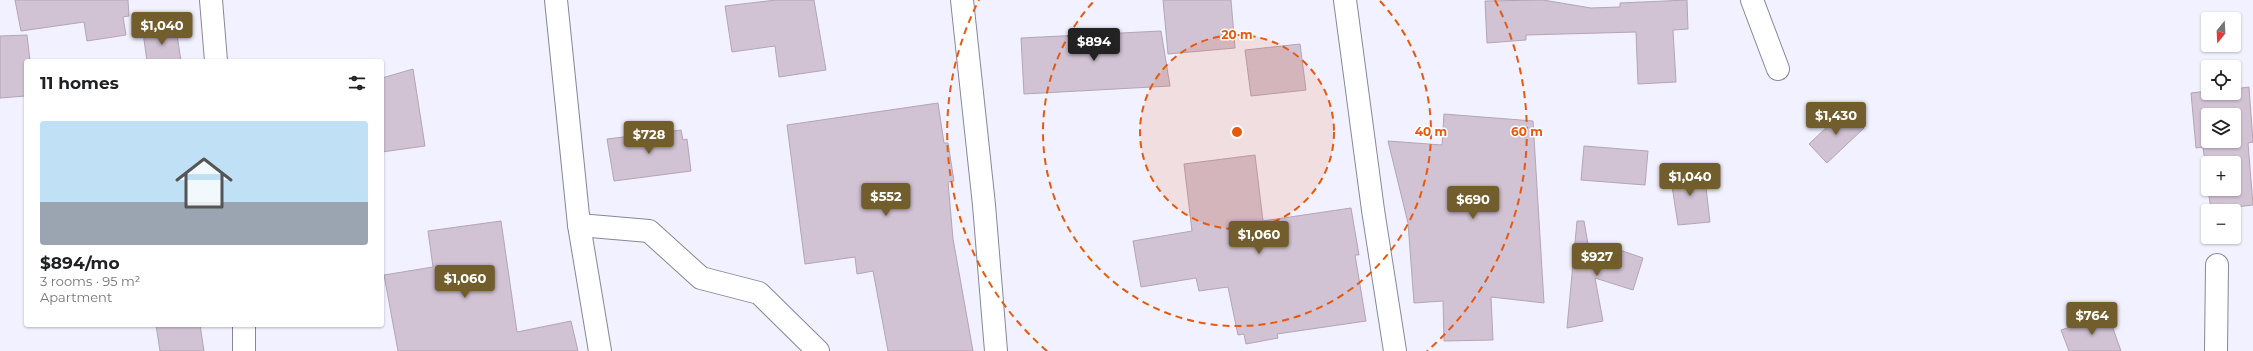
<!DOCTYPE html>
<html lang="en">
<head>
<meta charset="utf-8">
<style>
  :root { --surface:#fff; --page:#f2f2f2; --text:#202124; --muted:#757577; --accent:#725d2d }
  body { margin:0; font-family:Montserrat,sans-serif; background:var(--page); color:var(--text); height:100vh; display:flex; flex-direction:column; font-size:15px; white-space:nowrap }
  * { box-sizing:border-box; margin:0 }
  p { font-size:13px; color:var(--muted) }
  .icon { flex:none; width:22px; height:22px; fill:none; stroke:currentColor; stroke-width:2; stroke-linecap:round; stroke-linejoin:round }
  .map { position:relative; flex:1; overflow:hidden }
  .side { position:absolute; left:24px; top:59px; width:360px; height:268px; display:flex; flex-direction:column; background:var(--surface); border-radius:4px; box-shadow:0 1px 3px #0004 }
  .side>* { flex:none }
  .needle { width:26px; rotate:198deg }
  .fabs { position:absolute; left:2201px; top:12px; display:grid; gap:8px }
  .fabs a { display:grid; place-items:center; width:40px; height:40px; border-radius:4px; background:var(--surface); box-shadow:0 1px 3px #0004; font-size:20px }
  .price { position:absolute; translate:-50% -34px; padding:0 9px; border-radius:4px; background:var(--accent); color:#fff; font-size:13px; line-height:26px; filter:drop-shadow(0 1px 2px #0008) }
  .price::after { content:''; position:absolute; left:50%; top:24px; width:12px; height:9px; margin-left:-6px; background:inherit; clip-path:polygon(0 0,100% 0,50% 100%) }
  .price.selected { background:#222; color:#fff }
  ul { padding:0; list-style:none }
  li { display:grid; align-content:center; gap:8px; height:212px; padding:0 16px }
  li span { display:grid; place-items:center; height:124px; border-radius:4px; color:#555 }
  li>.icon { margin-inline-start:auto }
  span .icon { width:72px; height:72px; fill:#fffc; stroke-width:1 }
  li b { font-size:17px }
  h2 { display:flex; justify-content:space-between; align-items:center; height:48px; padding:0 16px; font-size:17px }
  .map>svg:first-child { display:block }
  .building { fill:#d1c2d4; stroke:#b3a5b6; fill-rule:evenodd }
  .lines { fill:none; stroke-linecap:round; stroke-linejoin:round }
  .street-casing { stroke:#87869a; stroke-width:24 }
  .street { stroke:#fff; stroke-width:22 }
  .ring { fill:none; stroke:#e8590c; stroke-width:2; stroke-dasharray:7 5 }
  .centre { fill:#e8590c; stroke:#fff; stroke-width:2 }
  .ring-label { font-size:12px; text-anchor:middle; font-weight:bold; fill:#e8590c; stroke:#fff; stroke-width:3; stroke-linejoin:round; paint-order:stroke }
</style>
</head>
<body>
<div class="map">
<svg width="2253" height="351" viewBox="0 0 2253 351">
  <rect width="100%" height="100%" fill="#f2f1ff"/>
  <g class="building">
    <path d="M15,0H128L129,16L123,17L126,35L87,41L84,22L21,31Z"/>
    <path d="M776,0H814L826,70L779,77L775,46L732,52L725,6Z"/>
    <path d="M1163,0H1231L1235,48L1168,54Z"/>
    <path d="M1543,0L1591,8L1620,7V3L1687,0L1688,29L1673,30L1676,82L1638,84L1636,32L1526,35V40L1487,43L1485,1Z"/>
    <path d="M176,28L181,61H147L143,33Z"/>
    <path d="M1161,31L1170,86L1024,94L1021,38Z"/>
    <path d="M27,35L30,61H26V96L0,98V36Z"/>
    <path d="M1300,44L1306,90L1251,96L1245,50Z"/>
    <path d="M413,69L425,146L382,152V78Z"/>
    <path d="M2249,87L2253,142L2248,143L2253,205L2211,210L2208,189H2234V163H2208V187L2203,147L2196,148L2191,93L2208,91V93H2234V89ZM2208,115H2234V141H2208Z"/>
    <path d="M938,103L944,143H948L954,181L948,182L953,239L973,351H888L873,271L857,274L855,257L805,264L787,125Z"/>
    <path d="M1846,109L1864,128L1827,163L1809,144Z"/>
    <path d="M1444,114L1533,121L1544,303L1491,297L1493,340L1444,341L1443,301L1414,303L1408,223L1388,141L1442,145Z"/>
    <path d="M681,130L683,140L687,139L691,171L614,181L607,139Z"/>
    <path d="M1584,146L1648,151L1645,185L1581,180Z"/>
    <path d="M1255,155L1263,221L1351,208L1359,255H1355L1366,321L1277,334L1278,338L1246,344L1244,334L1238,335L1228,287L1199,291L1196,278L1141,287L1133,241L1192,231L1184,164Z"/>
    <path d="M1704,170L1710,222L1678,225L1670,173Z"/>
    <path d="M501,221L517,332L571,321L578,351H398L384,275L433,267L428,231Z"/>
    <path d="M1577,221H1584L1588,244L1608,246L1643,258L1633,290L1595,278L1603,321L1567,328Z"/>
    <path d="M2108,314L2121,351H2069L2061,330Z"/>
    <path d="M156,325H200L204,351H160Z"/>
  </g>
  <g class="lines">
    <defs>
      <g id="street">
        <path d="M211,0L216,61"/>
        <path d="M556,0L579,225L600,351"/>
        <path d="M962,0L984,205L996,351"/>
        <path d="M1345,0L1373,210L1395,351"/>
        <path d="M1752,0L1778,69"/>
        <path d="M579,225L649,231L701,278L759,293L818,351"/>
        <path d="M244,325V351"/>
        <path d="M2216,351L2217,265"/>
      </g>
    </defs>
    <use href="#street" class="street-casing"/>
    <use href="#street" class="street"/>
  </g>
  <circle cx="1237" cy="132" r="97" fill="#e8590c" fill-opacity=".12"/>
  <g class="ring">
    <circle cx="1237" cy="132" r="97"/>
    <path d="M1380 1A194 194 0 1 1 1094 1"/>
    <path d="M1047 351A290 290 0 0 1 979 0M1495 0A290 290 0 0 1 1427 351"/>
  </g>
  <circle cx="1237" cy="132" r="6" class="centre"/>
  <g class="ring-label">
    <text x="1237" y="39">20 m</text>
    <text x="1431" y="136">40 m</text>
    <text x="1527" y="136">60 m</text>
  </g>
</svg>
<div class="fabs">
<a><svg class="needle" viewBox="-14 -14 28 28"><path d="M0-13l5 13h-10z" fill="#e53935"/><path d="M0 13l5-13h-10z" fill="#757577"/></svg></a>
<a><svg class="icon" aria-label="locate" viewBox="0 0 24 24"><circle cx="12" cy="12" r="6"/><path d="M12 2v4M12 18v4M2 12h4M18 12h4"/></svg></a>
<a><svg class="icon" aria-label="layers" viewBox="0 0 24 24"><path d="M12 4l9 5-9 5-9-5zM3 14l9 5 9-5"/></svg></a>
<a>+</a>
<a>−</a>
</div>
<b class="price" style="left:162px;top:46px">$1,040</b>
<b class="price selected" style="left:1094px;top:62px">$894</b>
<b class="price" style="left:1836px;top:136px">$1,430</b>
<b class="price" style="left:649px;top:155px">$728</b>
<b class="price" style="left:1690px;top:197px">$1,040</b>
<b class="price" style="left:886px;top:217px">$552</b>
<b class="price" style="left:1473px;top:220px">$690</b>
<b class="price" style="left:1259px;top:255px">$1,060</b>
<b class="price" style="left:1597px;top:277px">$927</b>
<b class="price" style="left:465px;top:299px">$1,060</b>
<b class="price" style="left:2092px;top:336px">$764</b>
<section class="side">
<h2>11 homes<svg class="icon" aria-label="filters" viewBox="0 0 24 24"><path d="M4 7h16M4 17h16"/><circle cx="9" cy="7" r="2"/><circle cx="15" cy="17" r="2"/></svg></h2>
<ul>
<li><span style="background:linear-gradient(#bfe0f5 65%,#9aa5b1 0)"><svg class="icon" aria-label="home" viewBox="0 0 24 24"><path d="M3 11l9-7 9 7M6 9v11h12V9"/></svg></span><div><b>$894/mo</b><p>3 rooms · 95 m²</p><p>Apartment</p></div></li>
</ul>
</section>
</div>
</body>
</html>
